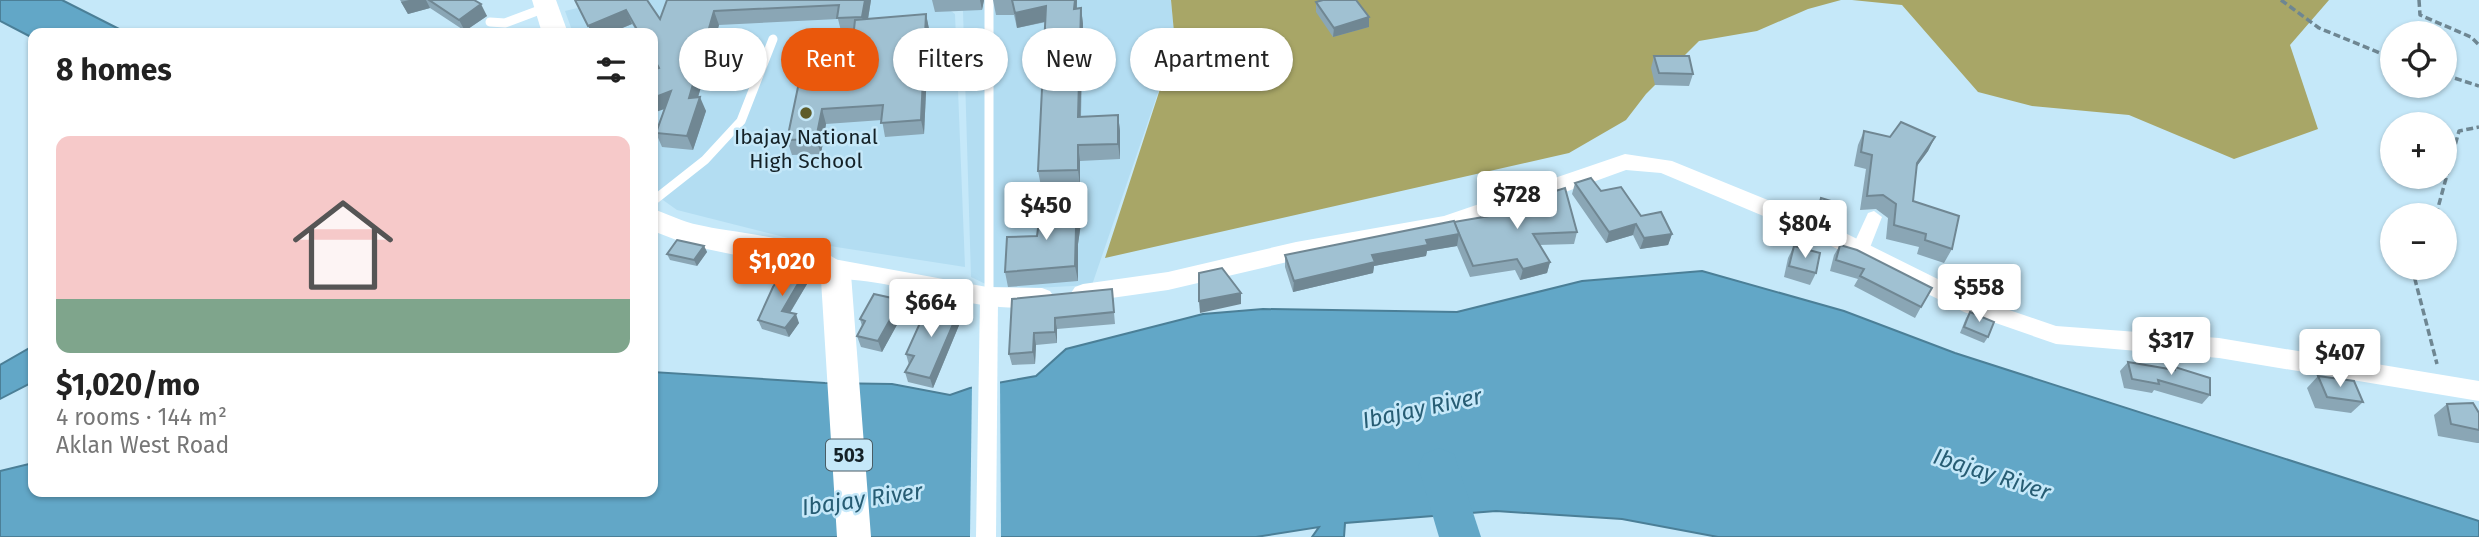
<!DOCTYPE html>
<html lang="en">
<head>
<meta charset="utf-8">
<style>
  :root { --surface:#fff; --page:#f2f2f2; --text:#222; --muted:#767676; --line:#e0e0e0; --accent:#ea580c }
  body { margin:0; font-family:"Fira Sans",sans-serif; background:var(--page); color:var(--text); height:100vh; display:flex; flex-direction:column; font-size:26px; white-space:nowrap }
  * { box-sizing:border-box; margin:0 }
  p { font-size:23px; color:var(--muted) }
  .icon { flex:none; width:38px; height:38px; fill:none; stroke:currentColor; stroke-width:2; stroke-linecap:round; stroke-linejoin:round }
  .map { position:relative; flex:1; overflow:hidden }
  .side { position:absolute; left:28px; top:28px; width:630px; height:469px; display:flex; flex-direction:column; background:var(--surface); border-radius:14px; box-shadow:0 2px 5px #0004 }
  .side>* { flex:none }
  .top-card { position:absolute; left:679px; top:28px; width:665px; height:63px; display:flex; gap:14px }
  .controls { position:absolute; left:2380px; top:21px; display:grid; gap:14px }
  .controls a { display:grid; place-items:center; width:77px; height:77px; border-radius:50%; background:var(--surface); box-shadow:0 2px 5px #0004; font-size:35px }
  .price { position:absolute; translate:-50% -60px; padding:0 16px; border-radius:7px; background:#fff; color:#222; font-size:23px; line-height:46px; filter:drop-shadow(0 2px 4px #0008) }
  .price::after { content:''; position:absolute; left:50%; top:42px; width:21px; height:16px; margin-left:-10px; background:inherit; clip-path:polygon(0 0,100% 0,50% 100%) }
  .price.active { background:var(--accent); color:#fff }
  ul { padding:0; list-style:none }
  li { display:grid; align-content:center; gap:14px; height:371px; padding:0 28px }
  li+li { border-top:2px solid var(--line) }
  li span { display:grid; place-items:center; height:217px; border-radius:14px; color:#555 }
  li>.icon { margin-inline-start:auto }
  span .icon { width:126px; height:126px; fill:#fffc; stroke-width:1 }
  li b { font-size:30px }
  h2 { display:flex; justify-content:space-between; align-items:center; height:84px; padding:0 28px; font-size:30px }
  .pill { padding:0 24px; border-radius:32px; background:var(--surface); box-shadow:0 2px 5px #0004; font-size:24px; line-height:63px }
  .pill.active { background:var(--accent); color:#fff }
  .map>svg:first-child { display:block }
  .built { fill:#b3ddf2 }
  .forest { fill:#a8a667 }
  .water { fill:#62a7c7; stroke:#4b7f97; stroke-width:2 }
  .pier { fill:#c5e8f9 }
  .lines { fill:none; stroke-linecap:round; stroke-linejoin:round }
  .river { fill:#62a7c7; fill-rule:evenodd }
  .path { stroke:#6e8692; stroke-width:3.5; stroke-dasharray:7 3.5; stroke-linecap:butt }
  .service { stroke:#fff; stroke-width:9 }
  .minor { fill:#fff; fill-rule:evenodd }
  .tertiary { fill:#fff; fill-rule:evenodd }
  .primary { fill:#fff; fill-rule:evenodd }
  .wall { fill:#8aa6b5 }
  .shaded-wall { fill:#708793 }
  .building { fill:#a0c1d2; stroke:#708793; stroke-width:2 }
  .poi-dot { fill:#5e5c29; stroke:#c5e8f9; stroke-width:2.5 }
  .labels { text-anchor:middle; stroke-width:5; stroke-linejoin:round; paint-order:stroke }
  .shield { fill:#c5e8f9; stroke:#495d66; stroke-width:2 }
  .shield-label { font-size:19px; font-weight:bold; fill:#142127 }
  .poi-label { font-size:21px; fill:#142127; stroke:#c5e8f9 }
  .water-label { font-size:23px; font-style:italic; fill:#275d74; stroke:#c5e8f9 }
</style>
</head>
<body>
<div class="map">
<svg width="2479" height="537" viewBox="0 0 2479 537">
  <rect width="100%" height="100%" fill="#c5e8f9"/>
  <g class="built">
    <path d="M611,0H936L955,14L965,267L804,242L677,210L653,193V33H573L565,11Z"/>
    <path d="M949,0H1171L1175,43L1092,285L998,290L971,277L963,11Z"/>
  </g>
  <g class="forest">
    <path d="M1171,0H1841L1808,9L1757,31L1699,41L1646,94L1626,120L1569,153L1105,258L1175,43Z"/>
    <path d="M1852,0H2329L2290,45L2318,129L2234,159L2129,115L2032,106L1978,92L1902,5Z"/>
  </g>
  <g class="water">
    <path d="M0,0H62L125,32L33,33V38L0,21Z"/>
    <path d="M1702,271L1844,311L1955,353L2479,521V537H1718L1622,519L1496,511L1345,523L1344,537H1312L1319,527L1256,537H0V471L33,463V492H653V372L825,383L892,384L950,395L970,388L1036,376L1066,349L1203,314L1263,309L1457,312L1582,281Z"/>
    <path d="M33,346V382L0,399V365Z"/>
  </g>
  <path class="pier" d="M1000,379L1001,537H970L972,384Z"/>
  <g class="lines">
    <path class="river" d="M1439,448L1454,454L1481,537H1439L1418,466L1424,454Z"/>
    <g class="path">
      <path d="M2281,0L2319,28L2392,58"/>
      <path d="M2419,0L2420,15L2471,37L2479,45"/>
      <path d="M2445,75L2479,86"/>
      <path d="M2409,215H2414"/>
      <path d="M2436,215L2459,131L2479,127"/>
      <path d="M2412,268L2437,364"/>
    </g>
    <g class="service">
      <path d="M989,0V298"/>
      <path d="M490,22L505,23L545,8"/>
      <path d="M653,201L705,160L741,121L773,39"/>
    </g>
    <g class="minor">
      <path d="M1874,211L1882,217L1869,250L1866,255H1854L1851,250L1868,213Z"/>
      <path d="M989,291L995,293L998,298L996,537H976L980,298L983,293Z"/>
    </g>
    <g class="tertiary">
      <path d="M1625,154L1672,161L1829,225L1980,300L2056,326L2219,338L2479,381V401L2219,358L2056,344L1964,312L1813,237L1661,173L1626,170L1488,220L1444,232L1296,260L1168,290L1083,302L1075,299L1071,293L1075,287L1083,284L1168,272L1296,242L1444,216Z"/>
      <path d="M828,258L987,287L1042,288L1050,291L1054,297L1050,303C1006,318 929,293 884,284C863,280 840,280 820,273L817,267L820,261Z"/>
    </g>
    <g class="primary">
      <path d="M532,0H556L568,33H542Z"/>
      <path d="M653,209C668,214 683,222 699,225C736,234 832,239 851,274L871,537H837L821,280L803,269L692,246L653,231Z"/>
    </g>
  </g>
  <g class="wall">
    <path d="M400,0H474L487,16L465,31L430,8L408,14Z"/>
    <path d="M575,0H647L660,19L667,0H871L868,19L926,14L929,29L924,134L885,137L882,120L826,124L821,154L792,155L787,140L848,84L854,31H841L838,19L719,25L698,97L706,111L693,150L662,147L656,133L664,109L657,68L653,60V33H638L632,24L610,33H592Z"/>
    <path d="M932,0H984L982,10L935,12Z"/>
    <path d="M993,0H1077V9L1081,8L1083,24L1081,117L1118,115L1120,131V159L1080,161V185L1041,186L1038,171L1046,22L1017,28L1014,15H996Z"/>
    <path d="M1316,2L1369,27L1333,37L1316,12Z"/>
    <path d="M1654,56L1693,74L1689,86L1655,85L1651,68Z"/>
    <path d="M1864,131L1890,137H1935L1928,151L1916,167L1913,201L1952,249L1944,263L1917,254L1919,247L1886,239L1888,218L1876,209L1860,210L1866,169L1854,166L1858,145Z"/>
    <path d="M1575,183L1641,216L1672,234L1668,245L1640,249L1633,235L1606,243L1572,194Z"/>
    <path d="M1821,198L1840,220L1837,226L1815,216Z"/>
    <path d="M1079,207L1081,223L1078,244V281L1008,287L1005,272L1037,236Z"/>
    <path d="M1492,211L1577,232L1574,244L1539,245L1550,262L1547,273L1520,280L1515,270L1470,277L1457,246L1427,251L1426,256L1374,266L1373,273L1293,292L1285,267V255L1491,215Z"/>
    <path d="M1840,245L1921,307L1915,318L1854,286L1858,279L1830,271L1834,255Z"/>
    <path d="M704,246L707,252L697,266L670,260L667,254Z"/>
    <path d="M1794,246L1816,273L1810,285L1784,277L1788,258Z"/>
    <path d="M806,270L810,279L790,313L799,323L789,337L762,329L758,320Z"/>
    <path d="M1112,289L1115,324L1057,329V343L1036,345L1035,364L1012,365L1009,354L1012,299Z"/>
    <path d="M960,308L962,318L933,388L908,382L905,372L909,365L906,354Z"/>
    <path d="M904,312L882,352L861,347L857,336L862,326L860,319Z"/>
    <path d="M1970,312L1988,337L1984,343L1960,333L1966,318Z"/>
    <path d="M2128,362L2173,370L2175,367L2210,395L2202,404L2154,390L2152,393L2124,388L2120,371Z"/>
    <path d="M2318,376L2363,402L2351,413L2315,408L2307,388Z"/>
    <path d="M2447,404L2479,413V443H2477L2438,436L2434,415Z"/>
  </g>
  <g class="shaded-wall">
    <path d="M409,0H426L430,8L408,14L401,2Z"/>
    <path d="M865,0H871L866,31L862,17Z"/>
    <path d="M980,0H984L982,10Z"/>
    <path d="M1075,0H1077L1076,24L1074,9Z"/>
    <path d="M481,4L487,16L465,31L459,20Z"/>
    <path d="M1046,6L1048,21L1017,28L1015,13Z"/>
    <path d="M1081,8L1083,24L1080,132L1078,117Z"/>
    <path d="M626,10L632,24L610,33H592L588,26Z"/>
    <path d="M714,11L719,25L694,111L689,98Z"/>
    <path d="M926,14L929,29L924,134L921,120Z"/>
    <path d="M1369,17V27L1333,37L1334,28Z"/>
    <path d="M671,91L676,105L653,113V98Z"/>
    <path d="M700,97L706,111L693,150L687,136Z"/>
    <path d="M822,109L826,124L821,154L816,139Z"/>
    <path d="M1118,115L1120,131V159L1118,144Z"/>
    <path d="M1935,137L1928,151L1909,177L1917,163Z"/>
    <path d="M1078,145L1080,161V185L1078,170Z"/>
    <path d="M1079,207L1081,223L1078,244V281L1075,266L1076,228Z"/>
    <path d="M1636,224L1633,235L1606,243L1609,232Z"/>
    <path d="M1459,234L1457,246L1427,251L1426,256L1374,266L1373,273L1293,292L1294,281L1372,255L1426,240Z"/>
    <path d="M1672,234L1668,245L1640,249L1644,238Z"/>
    <path d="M704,246L707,252L697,266L694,260Z"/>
    <path d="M1550,262L1547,273L1520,280L1523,269Z"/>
    <path d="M806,270L810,279L786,319L782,311Z"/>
    <path d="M1241,293V304L1200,313L1199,301Z"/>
    <path d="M901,300L904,312L882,352L878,341Z"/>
    <path d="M960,308L962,318L933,388L930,378Z"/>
    <path d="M796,314L799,323L789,337L785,328Z"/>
    <path d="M1055,318L1057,329V343L1055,332Z"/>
    <path d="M1034,333L1036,345L1035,364L1033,352Z"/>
  </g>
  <g class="building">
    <path d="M429,0H474L481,4L459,20Z"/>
    <path d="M575,0H647L660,19L667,0H865L862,17L837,18L839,5L714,11L689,98L700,97L687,136L656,133L671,91L653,98V70L659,68L653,57V33H639L626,10L588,26Z"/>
    <path d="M1012,0H1075L1074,9L1081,8L1078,117L1118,115V144L1078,145V170L1038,171L1046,6L1015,13Z"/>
    <path d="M1323,0H1356L1369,17L1334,28L1316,2Z"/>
    <path d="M926,14L921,120L881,123L883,105L822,109L816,139L787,140L798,87L848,84L855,20Z"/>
    <path d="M1654,56H1689L1693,74L1659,73Z"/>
    <path d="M1901,122L1935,137L1917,163L1913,201L1959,216L1952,249L1925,240L1926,234L1894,225L1896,204L1883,195L1867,196L1872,155L1861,152L1864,131L1890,137Z"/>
    <path d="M1591,178L1601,191L1621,187L1641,216L1661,212L1672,234L1644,238L1636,224L1609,232L1575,183Z"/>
    <path d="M1565,188L1577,232L1533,234L1550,262L1523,269L1517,259L1473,266L1454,222L1495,215L1492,211Z"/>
    <path d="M1821,198L1844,205L1840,220L1818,210Z"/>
    <path d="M1041,207H1079L1076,228L1075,266L1005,272L1007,237L1037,236Z"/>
    <path d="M1454,221L1459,234L1426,240L1428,245L1372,255L1375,262L1294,281L1285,255Z"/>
    <path d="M677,240L704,246L694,260L667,254Z"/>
    <path d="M1840,245L1857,250L1932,288L1921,307L1860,276L1864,269L1836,260Z"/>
    <path d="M1794,246L1820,253L1816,273L1789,266Z"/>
    <path d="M787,266L806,270L782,311L796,314L785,328L758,320L773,287Z"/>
    <path d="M1222,268L1241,293L1199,301V273Z"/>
    <path d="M1112,289L1114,312L1055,318V332L1034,333L1033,352L1009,354L1012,299Z"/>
    <path d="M874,294L901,300L878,341L857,336L865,321L860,319Z"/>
    <path d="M929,303L960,308L930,378L905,372L914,356L906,354Z"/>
    <path d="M1970,312L1994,322L1988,337L1964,327Z"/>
    <path d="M2128,362L2175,370V367L2210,378V395L2158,380L2159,384L2132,379Z"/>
    <path d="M2318,376L2354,381L2363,402L2327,397Z"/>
    <path d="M2473,403L2479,413V430L2451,424L2447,404Z"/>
  </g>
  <circle class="poi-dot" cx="806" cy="113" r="7"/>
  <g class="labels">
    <rect class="shield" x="826" y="439.5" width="46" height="31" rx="5"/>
    <g class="shield-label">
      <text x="849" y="462">503</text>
    </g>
    <g class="poi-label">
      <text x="806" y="144">Ibajay National<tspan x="806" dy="24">High School</tspan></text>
    </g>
    <g class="water-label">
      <text transform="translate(1422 408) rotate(-12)" y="8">Ibajay River</text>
      <text transform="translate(1992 474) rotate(18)" y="8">Ibajay River</text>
      <text transform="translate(862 499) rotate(-8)" y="8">Ibajay River</text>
    </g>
  </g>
</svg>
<div class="controls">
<a><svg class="icon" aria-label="locate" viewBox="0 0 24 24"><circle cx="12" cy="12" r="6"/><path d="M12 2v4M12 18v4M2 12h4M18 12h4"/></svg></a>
<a>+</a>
<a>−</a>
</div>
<b class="price" style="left:1517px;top:231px">$728</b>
<b class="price" style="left:1046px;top:242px">$450</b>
<b class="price" style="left:1805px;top:260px">$804</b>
<b class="price active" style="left:782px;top:298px">$1,020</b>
<b class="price" style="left:1979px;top:324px">$558</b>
<b class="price" style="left:931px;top:339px">$664</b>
<b class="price" style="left:2171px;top:377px">$317</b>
<b class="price" style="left:2340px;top:389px">$407</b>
<div class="top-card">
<a class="pill">Buy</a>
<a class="pill active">Rent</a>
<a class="pill">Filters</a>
<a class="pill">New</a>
<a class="pill">Apartment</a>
</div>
<section class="side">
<h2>8 homes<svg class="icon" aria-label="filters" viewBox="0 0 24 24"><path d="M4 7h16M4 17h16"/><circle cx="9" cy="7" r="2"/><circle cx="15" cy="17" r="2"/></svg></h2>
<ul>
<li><span style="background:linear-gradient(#f6c9c9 75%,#7fa58c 0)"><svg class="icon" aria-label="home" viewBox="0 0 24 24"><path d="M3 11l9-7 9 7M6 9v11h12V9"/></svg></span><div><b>$1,020/mo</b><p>4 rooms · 144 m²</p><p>Aklan West Road</p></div></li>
</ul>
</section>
</div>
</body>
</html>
